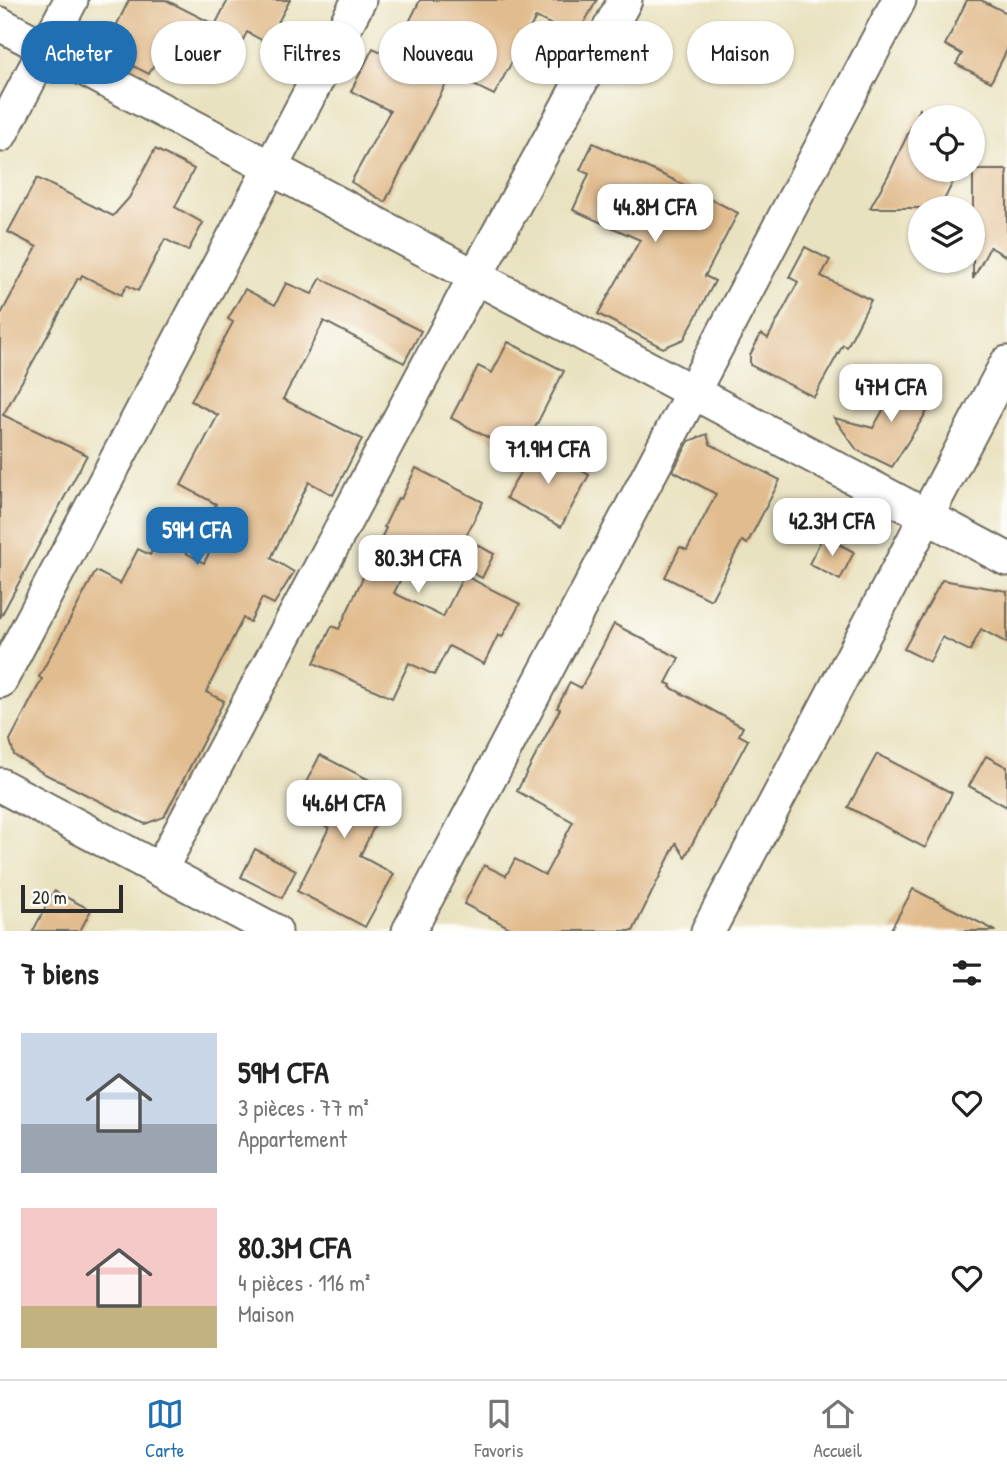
<!DOCTYPE html>
<html lang="fr">
<head>
<meta charset="utf-8">
<style>
  :root { --surface:#fff; --page:#f6f6f6; --text:#222; --muted:#767676; --line:#e0e0e0; --accent:#1f6fb2 }
  body { margin:0; font-family:"Patrick Hand",sans-serif; background:var(--page); color:var(--text); height:100vh; display:flex; flex-direction:column; font-size:26px; white-space:nowrap }
  * { box-sizing:border-box; margin:0 }
  p { font-size:23px; color:var(--muted) }
  .icon { flex:none; width:38px; height:38px; fill:none; stroke:currentColor; stroke-width:2; stroke-linecap:round; stroke-linejoin:round }
  .map { position:relative; height:931px; overflow:hidden }
  .details { display:flex; flex-direction:column; background:var(--surface); flex:1 }
  .details>* { flex:none }
  .banner { position:absolute; left:21px; top:21px; width:966px; height:63px; display:flex; gap:14px }
  .tools { position:absolute; left:908px; top:105px; display:grid; gap:14px }
  .tools a { display:grid; place-items:center; width:77px; height:77px; border-radius:50%; background:var(--surface); box-shadow:0 2px 5px #0004; font-size:35px }
  .scale { position:absolute; left:21px; bottom:18px; width:102px; box-sizing:border-box; padding-left:7px; border:4px solid #2b2b2b; border-top:0; font-size:19px; line-height:24px; white-space:nowrap; color:#2b2b2b; -webkit-text-stroke:5px #fdfcf7; paint-order:stroke }
  .price { position:absolute; translate:-50% -60px; padding:0 16px; border-radius:14px; background:#fff; color:#222; font-size:23px; line-height:46px; filter:drop-shadow(0 2px 4px #0008) }
  .price::after { content:''; position:absolute; left:50%; top:42px; width:21px; height:16px; margin-left:-10px; background:inherit; clip-path:polygon(0 0,100% 0,50% 100%) }
  .price.current { background:var(--accent); color:#fff }
  ul { padding:0; list-style:none }
  li { display:flex; align-items:center; gap:21px; height:175px; padding:0 21px }
  li span { display:grid; place-items:center; flex:none; width:196px; height:140px; border-radius:0px; color:#555 }
  li>.icon { margin-inline-start:auto }
  span .icon { width:84px; height:84px; fill:#fffc; stroke-width:1 }
  li b { font-size:30px }
  h2 { display:flex; justify-content:space-between; align-items:center; height:84px; padding:0 21px; font-size:30px }
  .chip { padding:0 24px; border-radius:32px; background:var(--surface); box-shadow:0 2px 5px #0004; font-size:24px; line-height:63px }
  .chip.current { background:var(--accent); color:#fff }
  .tab-bar { display:flex; justify-content:space-around; align-items:center; height:98px; border-top:2px solid var(--line); background:var(--surface); font-size:19px; color:var(--muted) }
  .tab-bar a { display:grid; justify-items:center; gap:4px }
  .tab-bar .current { color:var(--accent) }
  .map>svg:first-child { display:block }
  .building { fill:#e1bc8e }
  .lines { fill:none; stroke-linecap:round; stroke-linejoin:round }
  .street-casing { stroke:#6e6b5f; stroke-width:37 }
  .street { stroke:#fff; stroke-width:33 }
</style>
</head>
<body>
<div class="map">
<svg width="1007" height="931" viewBox="0 0 1007 931">
  <rect width="100%" height="100%" fill="#fdfcf7"/>
  <filter id="ink" filterUnits="userSpaceOnUse"><feTurbulence type="fractalNoise" baseFrequency=".0143" numOctaves="2"/><feDisplacementMap in="SourceGraphic" scale="14" xChannelSelector="R" yChannelSelector="G"/><feConvolveMatrix kernelMatrix="1 2 1 2 8 2 1 2 1" color-interpolation-filters="sRGB"/></filter>
  <filter id="wash" filterUnits="userSpaceOnUse"><feTurbulence type="fractalNoise" baseFrequency=".00686" numOctaves="4" result="noise"/><feDisplacementMap in="SourceGraphic" scale="28" xChannelSelector="R" yChannelSelector="G"/><feGaussianBlur stdDeviation="1.57" result="paint"/><feColorMatrix in="noise" values="0 0 0 0 0 0 0 0 0 0 0 0 0 0 0 0 0 1.4 0 .05"/><feComposite in="paint" operator="in"/></filter>
  <g filter="url(#wash)">
    <rect width="100%" height="100%" fill="#e9e2c0"/>
    <g id="blocks">
      <g class="building">
        <path d="M129,0H166L215,25L228,0H290L267,43L247,32L236,53L227,49L216,71L195,59L192,66L161,51L149,74L113,56L108,42Z"/>
        <path d="M420,0H597L576,37L536,17L494,95L451,74L385,202L351,182L390,111L351,91L373,48L392,57Z"/>
        <path d="M967,0H981L1007,13V50L991,82L956,64L962,54L945,45Z"/>
        <path d="M920,108V170H959L940,208H870L889,174Z"/>
        <path d="M593,143L672,179L738,213L705,276L715,281L684,339L663,348L598,314L640,240L573,210L589,174L580,170Z"/>
        <path d="M155,149L194,169L175,207L203,223L188,251L165,239L138,291L127,285L121,295L82,275L80,279L78,278L53,326L3,415L87,455L0,618V316L37,247L8,232L37,178L113,216L129,198Z"/>
        <path d="M973,170H1007V257L990,247L973,279Z"/>
        <path d="M805,247L830,260L821,276L871,300L847,347L843,345L814,397L750,365V355L761,334L768,338L798,282L789,277Z"/>
        <path d="M321,278L377,309L421,331L404,363L324,321L283,399L362,439L333,495L309,482L271,558L294,572L274,604L262,598L250,622L243,618L206,692L224,701L164,817L145,824L45,774L14,755L10,740L42,679L39,677L96,571L120,584L138,549L150,555L159,538L204,563L228,517L214,508L216,504L181,485L218,415L191,401L233,322L228,319L245,289L275,305L286,283L312,294Z"/>
        <path d="M508,342L564,371L521,455L451,418L478,366L492,373Z"/>
        <path d="M901,378L936,397L892,467L857,450L834,418L873,428Z"/>
        <path d="M707,434L710,444L780,480L747,544L742,541L711,600L665,577L680,547L687,550L716,494L673,471L689,441Z"/>
        <path d="M535,445L589,475L561,527L506,498Z"/>
        <path d="M416,468L483,502L465,538L494,554L482,578L417,545L394,593L443,617L464,575L520,604L502,637L498,635L484,664L449,646L434,675L409,663L392,698L314,663L332,626L339,629L386,528L384,527L398,498L401,499Z"/>
        <path d="M823,536L854,552L840,580L809,564Z"/>
        <path d="M942,580L1007,591V643L981,629L970,651L942,637L930,662L904,649Z"/>
        <path d="M614,624L679,658L666,683L671,685L670,687L743,727L739,735L748,740L685,857L676,843L633,931H516L464,904L484,865L506,876L515,859L545,875L573,822L517,791L560,709L557,708L570,682L581,688Z"/>
        <path d="M877,754L952,793L925,848L848,807Z"/>
        <path d="M320,755L391,791L360,856L394,874L365,927L297,891L329,828L292,810Z"/>
        <path d="M986,756L1007,767V807L969,786Z"/>
        <path d="M255,849L296,870L282,898L241,877Z"/>
        <path d="M913,889L996,931H890Z"/>
        <path d="M54,891L91,910L80,931H33Z"/>
      </g>
    </g>
  </g>
  <g filter="url(#ink)">
    <use href="#blocks" fill-opacity="0" stroke="#6e6b5f" stroke-width="2"/>
    <g class="lines">
      <defs>
        <g id="street">
          <path d="M0,24L1007,559"/>
          <path d="M0,135L71,0"/>
          <path d="M0,681L359,0"/>
          <path d="M0,785L275,931"/>
          <path d="M160,870L475,277L625,0"/>
          <path d="M409,931L899,0"/>
          <path d="M708,931L1007,363"/>
        </g>
      </defs>
      <use href="#street" class="street-casing"/>
      <use href="#street" class="street"/>
    </g>
  </g>
</svg>
<div class="tools">
<a><svg class="icon" aria-label="locate" viewBox="0 0 24 24"><circle cx="12" cy="12" r="6"/><path d="M12 2v4M12 18v4M2 12h4M18 12h4"/></svg></a>
<a><svg class="icon" aria-label="layers" viewBox="0 0 24 24"><path d="M12 4l9 5-9 5-9-5zM3 14l9 5 9-5"/></svg></a>
</div>
<div class="scale">20 m</div>
<b class="price" style="left:655px;top:244px">44.8M CFA</b>
<b class="price" style="left:891px;top:424px">47M CFA</b>
<b class="price" style="left:548px;top:486px">71.9M CFA</b>
<b class="price" style="left:832px;top:558px">42.3M CFA</b>
<b class="price current" style="left:197px;top:567px">59M CFA</b>
<b class="price" style="left:418px;top:595px">80.3M CFA</b>
<b class="price" style="left:344px;top:840px">44.6M CFA</b>
<div class="banner">
<a class="chip current">Acheter</a>
<a class="chip">Louer</a>
<a class="chip">Filtres</a>
<a class="chip">Nouveau</a>
<a class="chip">Appartement</a>
<a class="chip">Maison</a>
</div>
</div>
<section class="details">
<h2>7 biens<svg class="icon" aria-label="filters" viewBox="0 0 24 24"><path d="M4 7h16M4 17h16"/><circle cx="9" cy="7" r="2"/><circle cx="15" cy="17" r="2"/></svg></h2>
<ul>
<li><span style="background:linear-gradient(#c9d6e8 65%,#9aa5b1 0)"><svg class="icon" aria-label="home" viewBox="0 0 24 24"><path d="M3 11l9-7 9 7M6 9v11h12V9"/></svg></span><div><b>59M CFA</b><p>3 pièces · 77 m²</p><p>Appartement</p></div><svg class="icon" aria-label="heart" viewBox="0 0 24 24"><path d="M12 20l-8-8c-3-5 5-10 8-4 3-6 11-1 8 4z"/></svg></li>
<li><span style="background:linear-gradient(#f6c9c9 70%,#c2b280 0)"><svg class="icon" aria-label="home" viewBox="0 0 24 24"><path d="M3 11l9-7 9 7M6 9v11h12V9"/></svg></span><div><b>80.3M CFA</b><p>4 pièces · 116 m²</p><p>Maison</p></div><svg class="icon" aria-label="heart" viewBox="0 0 24 24"><path d="M12 20l-8-8c-3-5 5-10 8-4 3-6 11-1 8 4z"/></svg></li>
</ul>
</section>
<nav class="tab-bar">
<a class="current"><svg class="icon" aria-label="map" viewBox="0 0 24 24"><path d="M3 6l6-2 6 2 6-2v14l-6 2-6-2-6 2zM9 4v14M15 6v14"/></svg>Carte</a>
<a><svg class="icon" aria-label="saved" viewBox="0 0 24 24"><path d="M7 4h10v16l-5-4-5 4z"/></svg>Favoris</a>
<a><svg class="icon" aria-label="home" viewBox="0 0 24 24"><path d="M3 11l9-7 9 7M6 9v11h12V9"/></svg>Accueil</a>
</nav>
</body>
</html>
